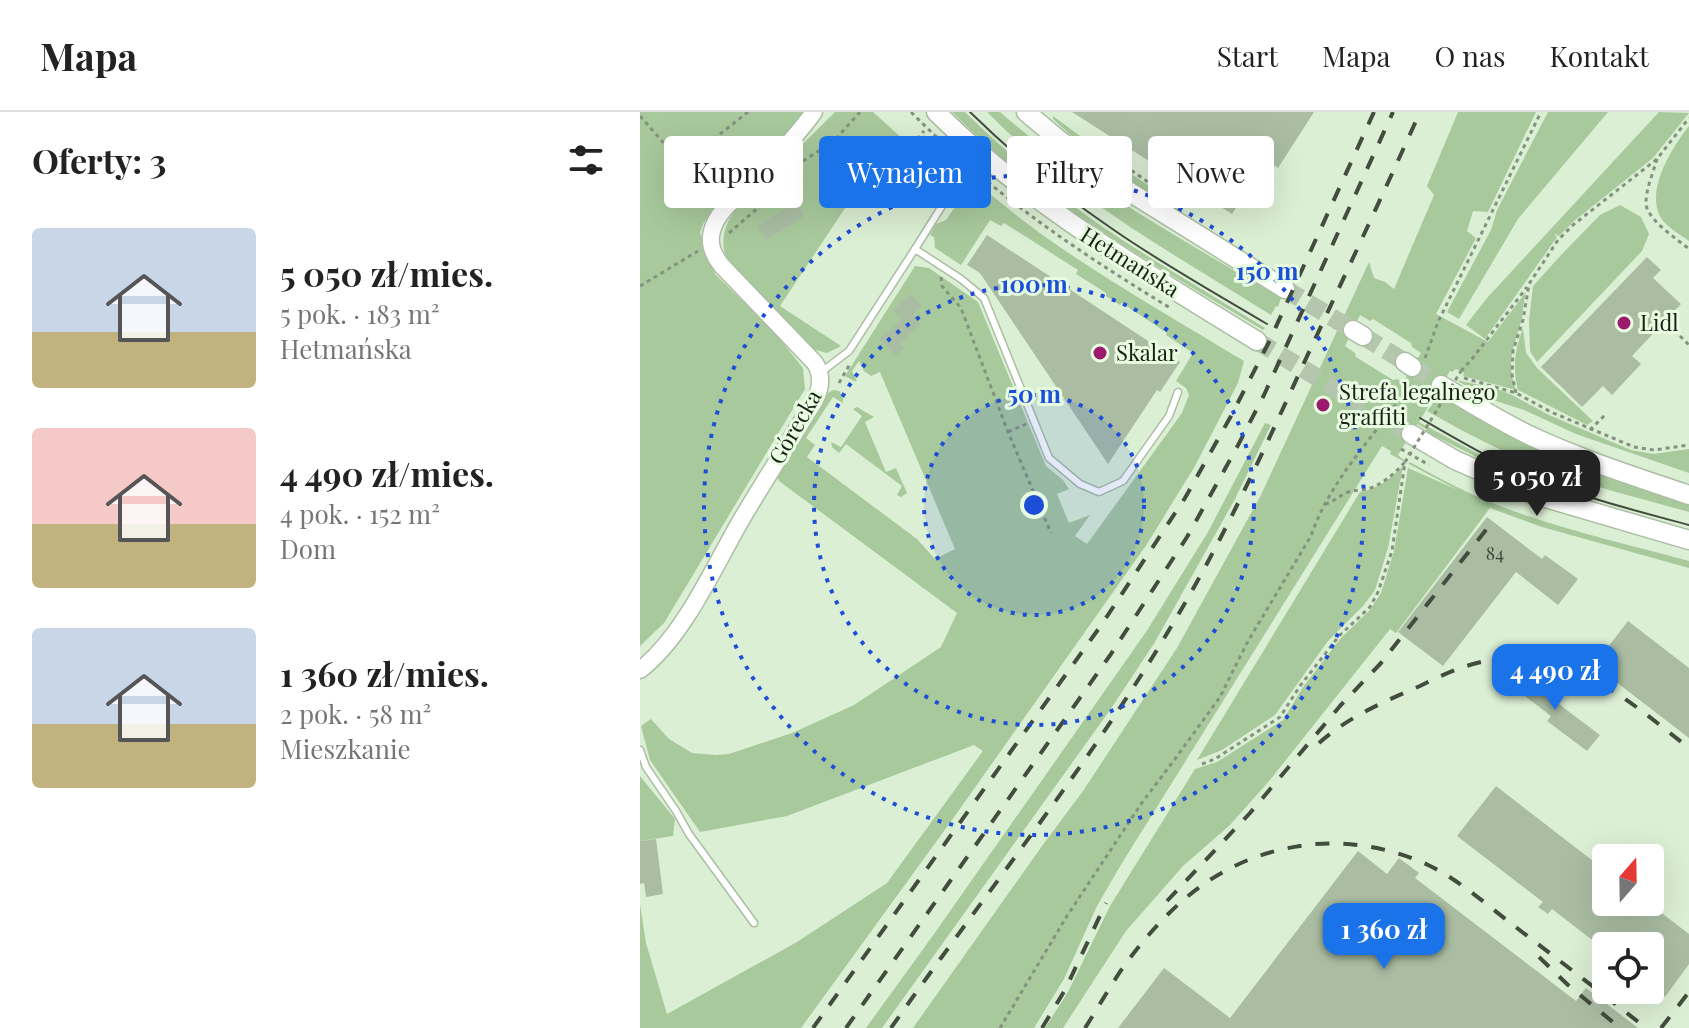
<!DOCTYPE html>
<html lang="pl">
<head>
<meta charset="utf-8">
<style>
  :root { --surface:#fff; --page:#f6f6f6; --text:#222; --muted:#767676; --line:#e0e0e0; --accent:#1a73e8 }
  body { margin:0; font-family:"Playfair Display",serif; background:var(--page); color:var(--text); height:100vh; display:flex; flex-direction:column; font-size:30px; white-space:nowrap }
  * { box-sizing:border-box; margin:0 }
  p { font-size:26px; color:var(--muted) }
  .icon { flex:none; width:44px; height:44px; fill:none; stroke:currentColor; stroke-width:2; stroke-linecap:round; stroke-linejoin:round }
  .map { position:relative; flex:1; overflow:hidden }
  .sheet { display:flex; flex-direction:column; background:var(--surface); width:640px }
  .sheet>* { flex:none }
  .top-card { position:absolute; left:24px; top:24px; width:760px; height:72px; display:flex; gap:16px }
  .needle { width:52px; rotate:20deg }
  .buttons { position:absolute; left:952px; top:732px; display:grid; gap:16px }
  .buttons a { display:grid; place-items:center; width:72px; height:72px; border-radius:8px; background:var(--surface); box-shadow:0 8px 32px #0002; font-size:40px }
  .price { position:absolute; translate:-50% -68px; padding:0 18px; border-radius:16px; background:var(--accent); color:#fff; font-size:26px; line-height:52px; filter:drop-shadow(0 2px 4px #0008) }
  .price::after { content:''; position:absolute; left:50%; top:48px; width:24px; height:18px; margin-left:-12px; background:inherit; clip-path:polygon(0 0,100% 0,50% 100%) }
  .price.on { background:#222; color:#fff }
  ul { padding:0; list-style:none }
  li { display:flex; align-items:center; gap:24px; height:200px; padding:0 32px }
  li span { display:grid; place-items:center; flex:none; width:224px; height:160px; border-radius:8px; color:#555 }
  li>.icon { margin-inline-start:auto }
  span .icon { width:96px; height:96px; fill:#fffc; stroke-width:1 }
  li b { font-size:34px }
  h2 { display:flex; justify-content:space-between; align-items:center; height:96px; padding:0 32px; font-size:34px }
  .chip { padding:0 28px; border-radius:8px; background:var(--surface); box-shadow:0 8px 32px #0002; font-size:28px; line-height:72px }
  .chip.on { background:var(--accent); color:#fff }
  header { display:flex; align-items:center; gap:48px; box-sizing:border-box; height:112px; padding:0 40px; background:var(--surface); border-bottom:2px solid var(--line) }
  header strong { font-size:38px }
  nav { display:flex; gap:44px; margin-inline-start:auto; font-size:28px }
  main { display:flex; flex:1; min-height:0 }
  .map>svg:first-child { display:block }
  .green { fill:#a8c99c; fill-rule:evenodd }
  .building { fill:#aabda3 }
  .lines { fill:none; stroke-linecap:round; stroke-linejoin:round }
  .secondary-tunnel { stroke:#b4c6ae; stroke-width:18; stroke-dasharray:18 9; stroke-linecap:butt }
  .service-casing { stroke:#abbea4; stroke-width:9 }
  .tertiary-casing { stroke:#abbea4; stroke-width:19 }
  .secondary-casing { stroke:#abbea4; stroke-width:21 }
  .path { stroke:#84927f; stroke-width:3; stroke-dasharray:4 4; stroke-linecap:butt }
  .service { stroke:#fff; stroke-width:6 }
  .tertiary { stroke:#fff; stroke-width:16 }
  .secondary { stroke:#fff; stroke-width:18 }
  .tram { stroke:#424c3f; stroke-width:2 }
  .rail { stroke:#424c3f; stroke-width:4; stroke-dasharray:14 14; stroke-linecap:butt }
  .path-bridge { stroke:#84927f; stroke-width:3; stroke-dasharray:4 4; stroke-linecap:butt }
  .ring { fill:none; stroke:#1d4ed8; stroke-width:4; stroke-dasharray:4 8 }
  .poi-dot { fill:#9c1a6d; stroke:#e8fce1; stroke-width:3 }
  .labels { text-anchor:middle; stroke-width:6; stroke-linejoin:round; paint-order:stroke }
  .number-label { font-size:18px; fill:#3d4739 }
  .street-label { font-size:22px; fill:#192016; stroke:#e8fce1 }
  .poi-label { font-size:22px; fill:#192016; stroke:#e8fce1; text-anchor:start }
  .centre { fill:#1d4ed8; stroke:#e8fce1; stroke-width:4 }
  .ring-label { font-size:24px; text-anchor:middle; font-weight:bold; fill:#1d4ed8; stroke:#e8fce1; stroke-width:6; stroke-linejoin:round; paint-order:stroke }
</style>
</head>
<body>
<header>
<strong>Mapa</strong>
<nav><a>Start</a><a>Mapa</a><a>O nas</a><a>Kontakt</a></nav>
</header>
<main>
<section class="sheet">
<h2>Oferty: 3<svg class="icon" aria-label="filters" viewBox="0 0 24 24"><path d="M4 7h16M4 17h16"/><circle cx="9" cy="7" r="2"/><circle cx="15" cy="17" r="2"/></svg></h2>
<ul>
<li><span style="background:linear-gradient(#c9d6e8 65%,#c2b280 0)"><svg class="icon" aria-label="home" viewBox="0 0 24 24"><path d="M3 11l9-7 9 7M6 9v11h12V9"/></svg></span><div><b>5 050 zł/mies.</b><p>5 pok. · 183 m²</p><p>Hetmańska</p></div></li>
<li><span style="background:linear-gradient(#f6c9c9 60%,#c2b280 0)"><svg class="icon" aria-label="home" viewBox="0 0 24 24"><path d="M3 11l9-7 9 7M6 9v11h12V9"/></svg></span><div><b>4 490 zł/mies.</b><p>4 pok. · 152 m²</p><p>Dom</p></div></li>
<li><span style="background:linear-gradient(#c9d6e8 60%,#c2b280 0)"><svg class="icon" aria-label="home" viewBox="0 0 24 24"><path d="M3 11l9-7 9 7M6 9v11h12V9"/></svg></span><div><b>1 360 zł/mies.</b><p>2 pok. · 58 m²</p><p>Mieszkanie</p></div></li>
</ul>
</section>
<div class="map">
<svg width="1049" height="916" viewBox="0 0 1049 916">
  <rect width="100%" height="100%" fill="#dbefd4"/>
  <g class="green">
    <path d="M0,0H166L116,55L71,100L63,112L60,121L75,162L134,220L163,256L165,277L24,511L0,534Z"/>
    <path d="M195,0H233L305,65L302,70L290,62L292,59L275,47L262,44L250,36H245L140,194L201,234L187,241L172,237L89,151C79,133 83,114 95,99Z"/>
    <path d="M312,0H325C366,40 410,78 457,111C511,148 569,181 625,216L623,218C515,153 402,90 312,0Z"/>
    <path d="M347,0H360C444,74 545,129 641,186L638,195L636,194L631,203C532,141 429,84 347,0Z"/>
    <path d="M818,0H896L848,100L833,99L827,119L836,126L796,202L848,230L886,180C884,188 883,198 882,206C875,234 865,249 876,278L823,264L824,261L816,257L812,260L810,259L796,282L858,318L911,344L1049,393V400C1003,387 956,376 911,359C868,343 827,322 787,299L793,292L791,290L779,310L868,358L870,362L785,319L786,317L777,312L758,343L768,352L770,350C807,371 847,391 888,404C941,422 995,434 1049,449V456L902,415L850,396L756,521L750,517L630,668L590,713L543,754L486,819L423,916H405L428,880L470,794L555,657L577,650L643,608L663,575L701,526L730,498L741,481L754,439L768,356L818,378L750,342L751,339L742,334L482,751L457,794L424,867L394,916H273L402,734L443,679L537,536L621,383L729,150L734,166L745,170L754,177L794,83L787,74ZM720,203L730,209L733,207L771,231L772,235L781,241L763,270L757,267L753,268L716,245L715,241L705,234Z"/>
    <path d="M908,0H968L878,107L819,207L807,200L851,118L857,98Z"/>
    <path d="M1019,0L1049,1L1013,46L934,109L919,124L914,121L917,125L845,227L826,213L847,186Z"/>
    <path d="M413,4L487,59L542,96L539,100C494,72 451,43 413,7Z"/>
    <path d="M1049,14V129C1041,123 1030,117 1024,110C1002,83 1031,37 1049,14Z"/>
    <path d="M284,23C321,58 360,92 401,122C466,168 536,208 604,249L598,271L555,354L507,432L317,701L161,916H0V792L6,831L27,902L157,830L247,771L343,639L334,633L147,704L60,720L10,648L1,614L11,607L29,627L52,641L76,643L89,642L152,621L214,593L301,535L317,501L139,369L136,361L188,281L193,278L199,279L203,284V291L193,285L166,326L175,333L167,345L277,427L295,447L315,437L240,260L231,264L224,259L219,249L212,259L217,269H214L205,264L275,154L289,156L338,190L406,354L423,368L429,377L417,382L429,411L450,403L435,424L447,432L542,301L549,283L546,276L536,269L553,241L526,223L527,221L482,191L480,193L466,184V181L436,162L438,158L364,111L361,114L350,108L321,153L295,136L294,125L290,123L296,112L306,108L328,76L307,62L275,34Z"/>
    <path d="M980,93L1001,105L1009,122L1002,139L897,250L890,239L889,209L893,174L922,142L960,103Z"/>
    <path d="M883,216L886,241L897,256L953,309L947,313L878,278C872,255 875,238 883,216Z"/>
    <path d="M816,268L854,276L870,282L909,303L991,338L1013,342L1049,337V361L936,322L884,298L847,286Z"/>
    <path d="M217,295L234,305L225,310L246,360L256,356L267,381L261,385L257,383L262,374L206,332L199,341L192,335L191,330L201,335L222,304L213,297Z"/>
    <path d="M625,311L631,313L595,387L515,530L470,598L242,916H226L294,822L506,520L568,420Z"/>
    <path d="M763,354L748,436L735,478L723,494L688,529L635,603L582,638L557,648L720,380C738,377 751,366 763,354Z"/>
    <path d="M0,664L35,707L33,724L0,729Z"/>
  </g>
  <g class="building">
    <path d="M432,0H674L638,56L626,48L592,102Z"/>
    <path d="M157,90L165,104L126,128L117,114Z"/>
    <path d="M347,123L540,250L520,280L517,278L468,352L340,161L327,153Z"/>
    <path d="M1007,145L1021,158L1013,166L1041,192L992,244L1001,252L972,283L963,274L942,295L901,255Z"/>
    <path d="M271,182L282,194L273,202L281,212L260,231L264,236L255,244L240,227L261,208L253,198Z"/>
    <path d="M847,405L902,447L905,443L938,467L918,493L876,460L803,554L758,520Z"/>
    <path d="M988,509L1049,556V626L954,553Z"/>
    <path d="M872,557L960,623L947,639L907,609L911,604L864,568Z"/>
    <path d="M856,674L966,759V790H1007L1049,822V852L1025,885L1010,873V834H960L912,797L908,802L898,795L903,790L817,724Z"/>
    <path d="M16,727L23,782L6,785L4,771L0,772V729Z"/>
    <path d="M718,739L747,762L759,746L779,761L775,766L936,889L946,876L998,916H478L524,856L590,906Z"/>
  </g>
  <g class="lines">
    <g class="secondary-tunnel">
      <path d="M645,177L713,218"/>
      <path d="M723,224L765,250"/>
      <path d="M617,229L771,322"/>
      <path d="M772,255L801,273"/>
    </g>
    <defs>
      <g id="service">
        <path d="M275,137L312,78"/>
        <path d="M180,261L209,239L275,137L321,167L344,186L409,346L440,372L459,380L483,369L529,304L538,280"/>
        <path d="M0,638L6,655L36,699L49,722L114,811"/>
      </g>
      <path id="tertiary" d="M0,558C43,525 73,457 100,410C124,369 150,329 175,288C181,276 183,264 175,251L82,154C74,144 68,133 72,119C77,98 101,82 116,67C136,45 157,24 174,0"/>
      <g id="secondary">
        <path d="M296,0C390,94 504,159 617,229"/>
        <path d="M386,0L418,27L477,72L645,177"/>
        <path d="M713,218L723,224"/>
        <path d="M765,250L772,255"/>
        <path d="M801,273C831,291 861,310 893,325C943,348 996,365 1049,383"/>
        <path d="M771,322L815,348L892,382L1049,428"/>
      </g>
    </defs>
    <use href="#service" class="service-casing"/>
    <use href="#tertiary" class="tertiary-casing"/>
    <use href="#secondary" class="secondary-casing"/>
    <g class="path">
      <path d="M271,0C351,81 435,138 532,197"/>
      <path d="M0,4L42,52L108,0"/>
      <path d="M452,31L508,70"/>
      <path d="M272,33L284,19"/>
      <path d="M1017,47C1013,61 1006,77 1006,91C1006,107 1037,127 1049,137"/>
      <path d="M89,121L119,95L149,58L193,30L220,0"/>
      <path d="M301,165L302,174L321,196L368,320L411,421"/>
      <path d="M0,174L58,139"/>
      <path d="M1040,224L1049,233"/>
      <path d="M785,246L798,210L901,0"/>
      <path d="M821,259L832,247L887,175"/>
      <path d="M824,266L876,281L911,300L994,335L1014,338L1049,333"/>
      <path d="M199,271L210,252"/>
      <path d="M876,281L872,263L873,239L883,208L889,172L918,128L933,113L1017,47L1049,6"/>
      <path d="M950,318L966,302"/>
      <path d="M368,320L386,312"/>
      <path d="M761,337L789,353"/>
      <path d="M685,392C694,390 700,383 708,380C715,378 722,378 728,377C743,372 754,362 765,350"/>
      <path d="M562,652L575,647L640,605L660,574L699,524L730,495L738,480L752,439L765,350"/>
      <path d="M360,916L427,804L501,692L535,647L580,585L608,529L671,424C691,365 738,321 772,270"/>
    </g>
    <use href="#service" class="service"/>
    <use href="#tertiary" class="tertiary"/>
    <use href="#secondary" class="secondary"/>
    <g class="tram">
      <path d="M330,0C374,43 421,82 471,116C521,151 575,181 627,212"/>
      <path d="M780,306C818,328 855,350 895,366C945,386 997,399 1049,413"/>
    </g>
    <g class="rail">
      <path d="M679,631C708,605 745,589 780,574C798,565 817,556 837,551C925,529 986,587 1049,636"/>
      <path d="M527,789L610,701L700,594L741,551L849,414"/>
      <path d="M899,845L928,873L980,916"/>
      <path d="M173,916L462,512L545,386L591,304L629,230L734,0"/>
      <path d="M206,916L471,542L547,425L595,339L624,283L753,0"/>
      <path d="M251,916C346,780 451,651 535,508C584,426 623,340 663,253C702,169 742,85 780,0"/>
      <path d="M402,916L425,878L466,791"/>
      <path d="M445,916C458,896 470,874 484,854C534,786 589,740 676,732C713,729 754,737 788,753C820,768 849,795 877,816C920,849 963,882 1006,916"/>
      <path d="M1021,916L1049,880"/>
    </g>
    <path class="path-bridge" d="M765,350L821,259"/>
  </g>
  <circle cx="394" cy="393" r="110" fill="#1d4ed8" fill-opacity=".12"/>
  <g class="ring">
    <circle cx="394" cy="393" r="110"/>
    <circle cx="394" cy="393" r="220"/>
    <circle cx="394" cy="393" r="330"/>
  </g>
  <g class="poi-dot">
    <circle cx="984" cy="211" r="8"/>
    <circle cx="460" cy="241" r="8"/>
    <circle cx="683" cy="293" r="8"/>
  </g>
  <g class="labels">
    <g class="number-label">
      <text x="855" y="448">84</text>
    </g>
    <g class="street-label">
      <text transform="translate(490 150) rotate(32)" y="8">Hetmańska</text>
      <text transform="translate(155 315) rotate(-60)" y="8">Górecka</text>
    </g>
    <g class="poi-label">
      <text x="1000" y="219">Lidl</text>
      <text x="476" y="249">Skalar</text>
      <text x="699" y="288">Strefa legalnego<tspan x="699" dy="25">graffiti</tspan></text>
    </g>
  </g>
  <circle cx="394" cy="393" r="12" class="centre"/>
  <g class="ring-label">
    <text x="627" y="168">150 m</text>
    <text x="394" y="181">100 m</text>
    <text x="394" y="291">50 m</text>
  </g>
</svg>
<div class="buttons">
<a><svg class="needle" viewBox="-14 -14 28 28"><path d="M0-13l5 13h-10z" fill="#e53935"/><path d="M0 13l5-13h-10z" fill="#767676"/></svg></a>
<a><svg class="icon" aria-label="locate" viewBox="0 0 24 24"><circle cx="12" cy="12" r="6"/><path d="M12 2v4M12 18v4M2 12h4M18 12h4"/></svg></a>
</div>
<b class="price on" style="left:897px;top:406px">5 050 zł</b>
<b class="price" style="left:915px;top:600px">4 490 zł</b>
<b class="price" style="left:744px;top:859px">1 360 zł</b>
<div class="top-card">
<a class="chip">Kupno</a>
<a class="chip on">Wynajem</a>
<a class="chip">Filtry</a>
<a class="chip">Nowe</a>
</div>
</div>
</main>
</body>
</html>
